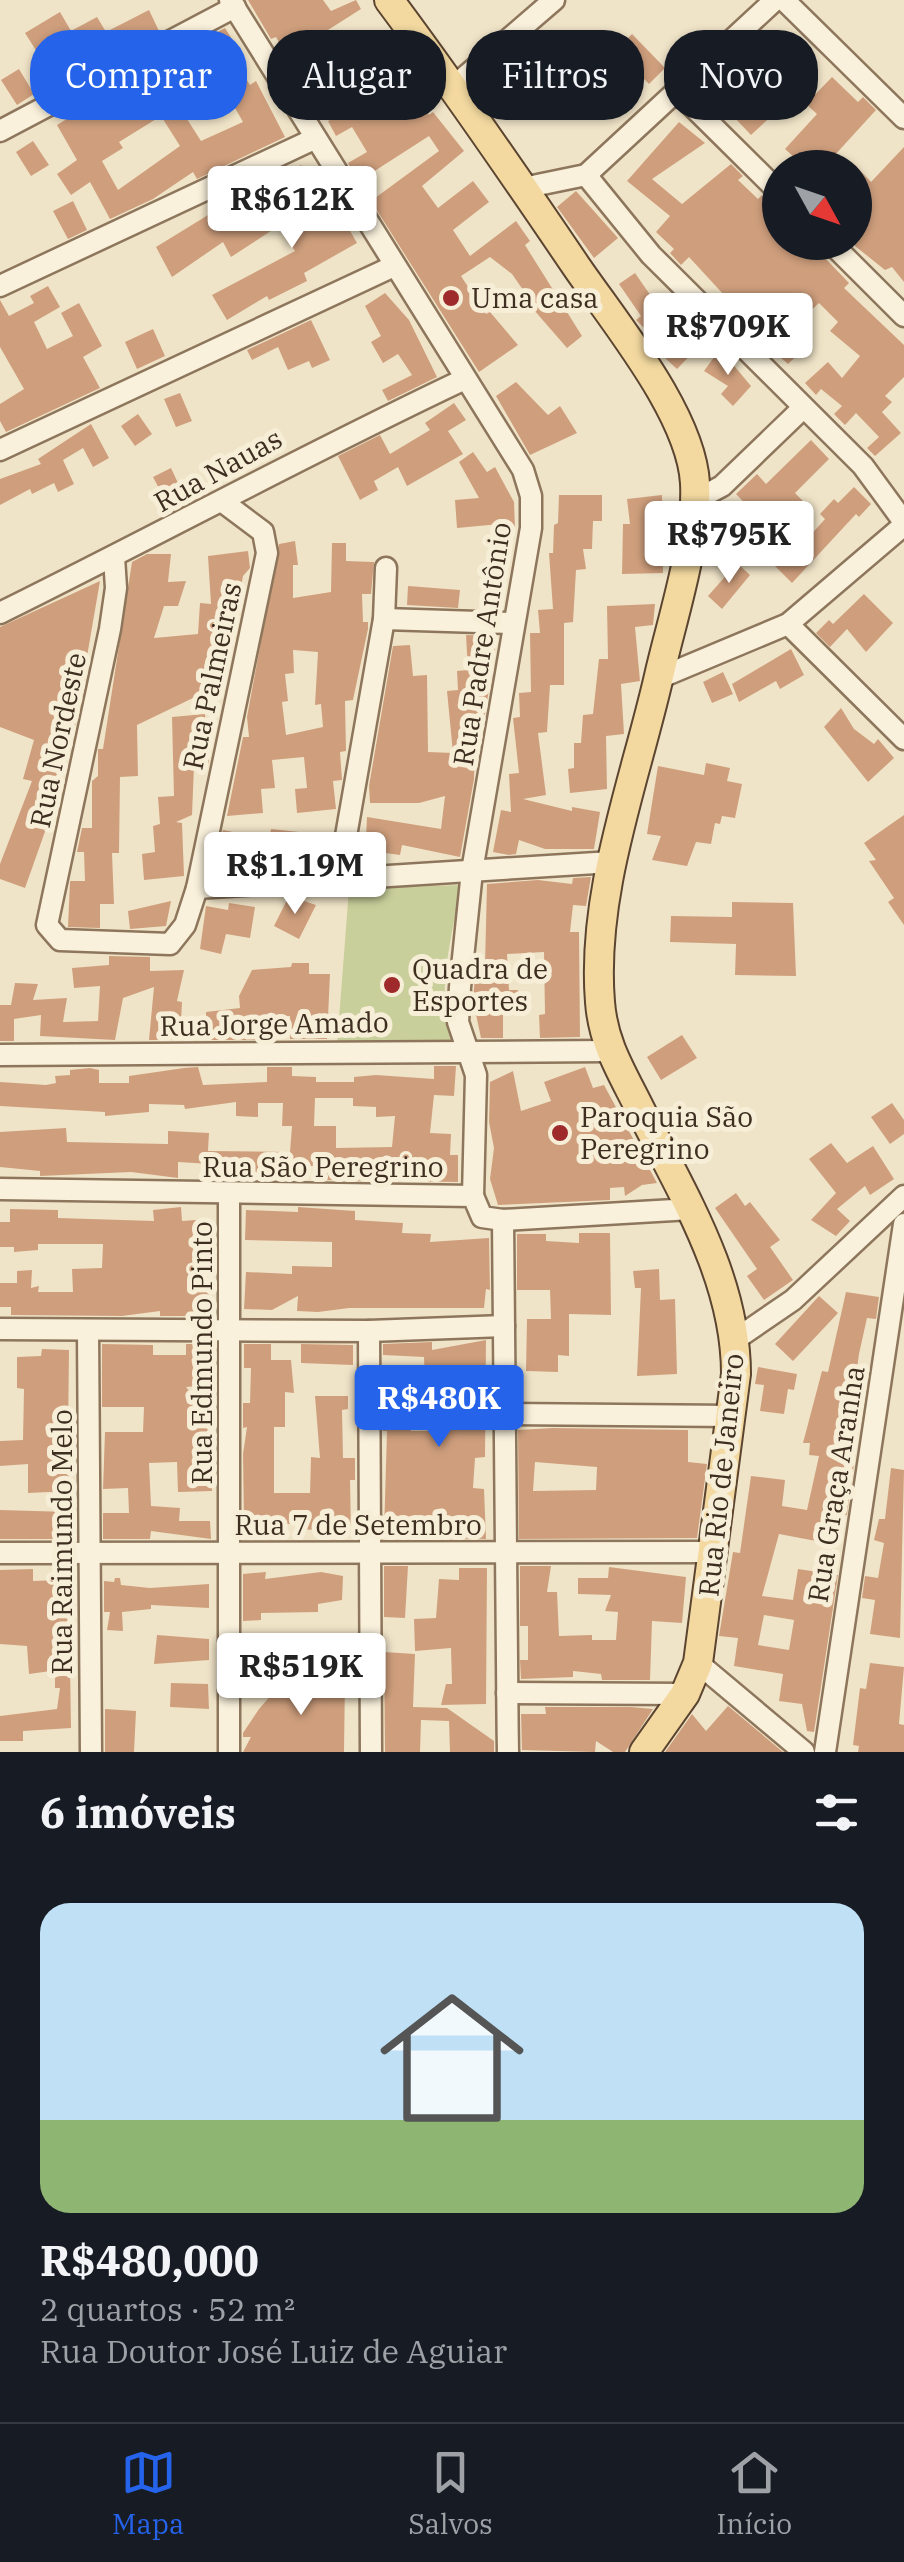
<!DOCTYPE html>
<html lang="pt">
<head>
<meta charset="utf-8">
<style>
  :root { --surface:#171b24; --page:#242831; --text:#f1f3f6; --muted:#9ea1a6; --line:#363941; --accent:#2563eb }
  body { margin:0; font-family:"IBM Plex Serif",serif; background:var(--page); color:var(--text); height:100vh; display:flex; flex-direction:column; font-size:38px; white-space:nowrap }
  * { box-sizing:border-box; margin:0 }
  p { font-size:32px; color:var(--muted) }
  .icon { flex:none; width:55px; height:55px; fill:none; stroke:currentColor; stroke-width:2; stroke-linecap:round; stroke-linejoin:round }
  .map { position:relative; height:1752px; overflow:hidden }
  .details { display:flex; flex-direction:column; background:var(--surface); flex:1 }
  .details>* { flex:none }
  .guide { position:absolute; left:30px; top:30px; width:845px; height:90px; display:flex; gap:20px }
  .needle { width:65px; rotate:130deg }
  .controls { position:absolute; left:762px; top:150px; display:grid; gap:20px }
  .controls a { display:grid; place-items:center; width:110px; height:110px; border-radius:50%; background:var(--surface); box-shadow:0 2px 8px #0004; font-size:50px }
  .price { position:absolute; translate:-50% -85px; padding:0 22px; border-radius:10px; background:#fff; color:#222; font-size:32px; line-height:65px; filter:drop-shadow(0 2px 5px #0008) }
  .price::after { content:''; position:absolute; left:50%; top:60px; width:30px; height:22px; margin-left:-15px; background:inherit; clip-path:polygon(0 0,100% 0,50% 100%) }
  .price.on { background:var(--accent); color:#fff }
  ul { padding:0; list-style:none }
  li { display:grid; align-content:center; gap:20px; height:530px; padding:0 40px }
  li+li { border-top:2px solid var(--line) }
  li span { display:grid; place-items:center; height:310px; border-radius:30px; color:#555 }
  li>.icon { margin-inline-start:auto }
  span .icon { width:180px; height:180px; fill:#fffc; stroke-width:1 }
  li b { font-size:42px }
  h2 { display:flex; justify-content:space-between; align-items:center; height:120px; padding:0 40px; font-size:42px }
  .chip { padding:0 35px; border-radius:40px; background:var(--surface); box-shadow:0 2px 8px #0004; font-size:35px; line-height:90px }
  .chip.on { background:var(--accent); color:#fff }
  .tab-bar { display:flex; justify-content:space-around; align-items:center; height:140px; border-top:2px solid var(--line); background:var(--surface); font-size:28px; color:var(--muted) }
  .tab-bar a { display:grid; justify-items:center; gap:5px }
  .tab-bar .on { color:var(--accent) }
  .map>svg:first-child { display:block }
  .green { fill:#c9cf9b }
  .building { fill:#cf9f7d; fill-rule:evenodd }
  .lines { fill:none; stroke-linecap:round; stroke-linejoin:round }
  .minor-casing { stroke:#8d765c; stroke-width:25 }
  .major-casing { stroke:#5b4430; stroke-width:32 }
  .minor { stroke:#faf1dc; stroke-width:20 }
  .major { stroke:#f3d9a0; stroke-width:28 }
  .poi-dot { fill:#9e2a2b; stroke:#f7eed8; stroke-width:4 }
  .labels { text-anchor:middle; stroke-width:10; stroke-linejoin:round; paint-order:stroke }
  .poi-label { font-size:28px; fill:#3d2e20; stroke:#f7eed8; text-anchor:start }
  .street-label { font-size:28px; fill:#3d2e20; stroke:#f7eed8 }
</style>
</head>
<body>
<div class="map">
<svg width="904" height="1752" viewBox="0 0 904 1752">
  <rect width="100%" height="100%" fill="#f0e4c8"/>
  <path class="green" d="M461,885C452,938 434,994 453,1045H337L349,889Z"/>
  <g class="building">
    <path d="M248,0H323L331,11L356,0L361,9L287,56L276,37L271,39Z"/>
    <path d="M149,10L159,31L78,74L64,51L44,63L25,33L60,12L71,31L97,17L106,32Z"/>
    <path d="M225,28L232,39L224,44L250,85L256,81L285,137L197,179L193,172L153,199L110,219L90,182L71,195L57,174L77,160L57,125L130,80L137,90L177,65L193,90L175,100L201,141L243,122L198,42ZM161,116L180,146L118,190L102,161L123,148L119,142Z"/>
    <path d="M632,34L665,68L649,84L616,50Z"/>
    <path d="M367,35L385,58L369,70L351,47Z"/>
    <path d="M786,40L802,56L779,79L763,63Z"/>
    <path d="M19,69L34,94L17,105L1,80Z"/>
    <path d="M832,77L858,102L863,97L876,110L823,168H806L785,149L817,114L806,104Z"/>
    <path d="M404,79L429,115L433,112L464,151L422,186L438,208L473,181L489,202L453,230L470,256L516,221L530,241L525,245L582,336L567,348L527,302L530,300L512,274L490,257L461,276L486,314L490,312L518,345L479,372L371,201L439,151L429,136L359,181L348,163L367,152L352,127L336,136L328,121L342,114L330,92L351,80L365,106Z"/>
    <path d="M762,89L780,108L751,135L733,116Z"/>
    <path d="M679,122L705,143L652,179L682,204L731,164L743,176L738,180L758,199L762,195L780,206V242H797L805,252L817,242L824,257L849,283L844,288L904,345V377L885,396L892,402L882,412L901,433L875,456L867,448L879,437L856,413L845,425L834,414L842,406L821,389L816,395L805,383L828,362L842,378L860,356L830,331L838,322L819,303L793,327L809,344L788,364L755,335L764,327L742,303L736,308L689,257L681,265L670,253L674,249L656,232L670,216L627,181Z"/>
    <path d="M33,141L49,165L31,176L16,152Z"/>
    <path d="M904,147V282L892,267L885,270L855,246V203L863,194L855,186V165L871,182Z"/>
    <path d="M301,165L338,226L345,222L357,243L304,273L307,281L269,300L267,296L227,320L212,295L295,251L286,238L309,221L282,177Z"/>
    <path d="M576,191L618,238L594,258L557,207Z"/>
    <path d="M263,199L280,225L231,257L223,242L172,277L156,247L226,204L236,221Z"/>
    <path d="M73,201L87,230L68,239L53,211Z"/>
    <path d="M635,273L662,312L658,315L684,336L696,324L709,336L677,369L664,357L668,352L636,320L641,316L619,284Z"/>
    <path d="M48,286L60,307L34,322L47,349L73,336L61,313L79,303L102,346L83,357L100,388L6,432L0,421V404L24,389L0,347V300L9,316L34,303L30,296Z"/>
    <path d="M385,293L409,320L437,377L388,401L382,390L412,375L398,354L383,363L371,342L381,336L365,306Z"/>
    <path d="M311,320L330,360L312,368L309,361L288,370L278,347L252,360L247,350Z"/>
    <path d="M153,329L165,356L137,369L125,342Z"/>
    <path d="M720,349L751,386L733,406L721,394L728,386L704,371Z"/>
    <path d="M516,382L548,415L560,406L577,433L530,455L496,396Z"/>
    <path d="M180,393L192,421L176,427L164,399Z"/>
    <path d="M454,403L466,420L448,431L463,454L407,486L398,467L374,481L378,490L360,500L338,456L380,435L390,454L430,430L425,423Z"/>
    <path d="M138,414L152,434L135,446L121,426Z"/>
    <path d="M91,424L109,458L93,467L83,448L63,460L74,484L58,492L54,483L32,494L30,489L0,505V479L41,464L38,459Z"/>
    <path d="M811,440L829,459L795,493L804,502L787,519L808,538L825,519L820,514L834,499L838,503L854,487L871,504L859,517L856,514L792,583L768,559L783,543L736,494L757,474L766,484Z"/>
    <path d="M473,452L487,472L495,467L514,502L515,528L500,529V524L457,528L455,500L479,498L459,462Z"/>
    <path d="M171,468L184,496L189,493L192,500L171,511L153,477Z"/>
    <path d="M559,495H602V521H593L592,549H583L586,569L576,570L573,622L564,623V685H550L547,732L538,733L546,795L523,799L572,811V807L600,812L594,849H545L519,840L516,854L509,855L493,852L501,810L511,812L509,774L519,773L513,718L520,717L519,693L531,692L530,633H540L538,610L553,609L549,553H553L554,525L558,523Z"/>
    <path d="M662,495L663,573L622,574L623,524H630L627,499Z"/>
    <path d="M295,541L298,565H293V598L331,592L332,543H346V561L374,562L371,594H362L363,622H368V629L353,700L345,701L346,751L340,752L342,780L333,781L336,809L297,813L295,789L307,788L304,757L272,760L275,788L261,789L263,813L227,816L243,737H249L247,717L279,544ZM293,650L318,652L315,705L321,704L323,727L286,735L282,702L288,701L285,674L294,673Z"/>
    <path d="M248,551L250,568L243,576L222,684L137,725L138,776L120,777L119,853H112L114,904H100V928L68,927L70,881H85L84,852H77L82,828H92V781L98,776V749H103L132,562L147,554H171L168,582L186,581L178,606H164L154,638L198,634L200,603L211,604L208,556Z"/>
    <path d="M737,563L750,575L722,609L708,596Z"/>
    <path d="M100,581L74,732L57,767L63,768L53,809L25,888L0,879V864L32,781L23,779L34,740L0,727V627Z"/>
    <path d="M408,586L460,590L458,608L407,605Z"/>
    <path d="M864,594L893,623L866,652L847,629L830,647L816,633L829,620L833,624Z"/>
    <path d="M655,604L653,625L635,627L640,681L621,684L624,734L606,736L607,789L570,793L568,769L574,768V743H581L583,715L593,714L599,659H608L607,606Z"/>
    <path d="M466,635L494,636L495,654L480,743L475,744L474,779L460,857L402,845L400,855L378,852V861L356,859L360,838H366L367,817L441,829L445,796L419,803H370L369,786L393,646L410,645L413,676L427,675L428,752L453,753L447,691L458,690L457,671L468,670Z"/>
    <path d="M791,649L804,675L780,689L776,681L739,702L732,684Z"/>
    <path d="M723,672L733,694L712,703L703,682Z"/>
    <path d="M841,708L854,729L874,744L878,739L894,758L868,782L824,727Z"/>
    <path d="M205,714L209,764L194,766L192,815L176,822L182,823L184,876L144,880L142,854L155,852L153,826L160,824L158,797L174,796L172,717Z"/>
    <path d="M706,763L730,768L727,781L742,784L735,818L722,816L720,824L715,823L711,844L696,842L687,866L652,860L661,836L647,834L658,766L704,775Z"/>
    <path d="M904,815V925L888,902L894,898L869,861L876,860L864,843Z"/>
    <path d="M271,829L327,835L328,856L290,861L258,855L256,868L237,864L236,869L214,872L223,830L269,839Z"/>
    <path d="M591,877L586,906L573,905L570,932H579L580,1037L540,1038L539,1015L545,1014L544,952L507,954L509,990H518L520,1010L503,1011V1038H481L473,1000L476,966L485,965L487,884L538,880L572,884L573,878Z"/>
    <path d="M289,896L316,905L299,939L274,926Z"/>
    <path d="M171,901L166,926L130,929L128,911Z"/>
    <path d="M732,902L793,903L796,976L735,975L736,944L670,942L671,916L732,917Z"/>
    <path d="M229,903L255,907L250,938L226,934L221,954L200,949L206,906L228,910Z"/>
    <path d="M109,956L150,957V971L184,970L177,1001L182,1002L180,1040H149L154,987L123,998L115,1040L40,1036L41,1015L14,1019V1041H0V1005H11L15,983L38,984L33,1000L67,998L63,1022L98,1021L100,986L74,988L72,968L109,965Z"/>
    <path d="M292,963H309V974H330L327,1039H290V1016H261L262,1040H206V1012L240,1008L239,996L252,970L291,967Z"/>
    <path d="M682,1035L697,1058L661,1080L647,1057Z"/>
    <path d="M434,1066H456L454,1096L434,1095L430,1133L451,1134L450,1155H458V1182L321,1180V1166H290L289,1178L233,1179L210,1178V1164L178,1162V1178L131,1172L40,1176V1171L0,1167V1132L66,1128L67,1142L168,1144V1131L209,1133L208,1151L290,1152L292,1126H282L283,1103H258V1117L236,1116V1102L185,1109L184,1105L149,1104V1112L105,1116V1112L0,1106V1082L46,1085L56,1083L55,1076L70,1075V1070L90,1068L99,1070V1083H129V1076L184,1068L198,1067L203,1085L267,1082V1067H292V1076L316,1077V1082H354V1077L376,1075L434,1079ZM315,1098H353V1106L376,1107V1117L395,1116L392,1147L336,1148V1126H314Z"/>
    <path d="M585,1067L593,1088L604,1085L657,1183L642,1185L625,1196L624,1187L610,1188V1200L498,1205L490,1179L494,1148L489,1122L490,1082L513,1071L521,1111L551,1101L544,1082Z"/>
    <path d="M892,1103L904,1120V1134L890,1144L871,1117Z"/>
    <path d="M831,1143L847,1163L873,1146L894,1179L870,1195L865,1186L837,1209L850,1221L836,1236L811,1220L836,1193L809,1159Z"/>
    <path d="M736,1193L745,1206L750,1202L780,1240L770,1247L793,1280L764,1300L747,1276L757,1269L715,1208Z"/>
    <path d="M181,1207L182,1221L209,1219V1258H206L210,1312L184,1316H160V1311L122,1316L11,1315V1307H0V1283H17V1271L32,1270L31,1288L39,1286L38,1292H73L72,1269L102,1268L103,1244H38V1250L14,1252V1247H0V1222H10V1209L58,1210V1218L154,1221L153,1210Z"/>
    <path d="M298,1207L355,1211V1220L403,1223L402,1233L431,1234L430,1242L489,1238L490,1290L486,1289L484,1308H349L318,1312L297,1311L298,1296L272,1310L244,1309L246,1272L292,1274V1266L332,1267V1242L245,1240L246,1210L298,1212Z"/>
    <path d="M579,1233H610L611,1315L569,1314V1356L558,1355V1372L526,1371L527,1319H551L550,1290H517V1234H546V1241L579,1243Z"/>
    <path d="M659,1269L660,1300L675,1299L677,1374L637,1376L641,1288H635L633,1271Z"/>
    <path d="M846,1292L879,1297L876,1319L867,1318L859,1354L848,1432L854,1433V1463L847,1515L838,1514L832,1544L779,1534L762,1596L793,1600L798,1569L838,1575L814,1732L807,1731L802,1704L779,1701L783,1674L734,1666L738,1638L719,1636L733,1552L740,1553L751,1476L785,1480L782,1506L807,1510L819,1456L809,1455L810,1443H803L822,1371L828,1372ZM764,1615L794,1620L789,1650L758,1645Z"/>
    <path d="M819,1296L838,1313L793,1361L775,1344Z"/>
    <path d="M486,1340L485,1457L475,1458L473,1488L484,1489L486,1539L403,1538V1531L384,1533L387,1431H383V1413L405,1411L411,1431H433L431,1410L450,1408L452,1385L425,1384L424,1357L383,1355V1344L432,1342V1350Z"/>
    <path d="M102,1344L153,1345V1355H186V1344H212V1385L186,1387L212,1421V1491L178,1492L177,1462L149,1463L151,1506L180,1508L179,1521H210L211,1539L151,1531L150,1539H103V1513H129L128,1488L103,1489L105,1432H143L144,1407H102Z"/>
    <path d="M244,1344H271V1360H291L294,1393L285,1392V1427H274V1493H310L311,1457L320,1458L315,1396H348V1409L342,1410L343,1458H355V1480H350L351,1533L302,1529V1524H244L243,1454L247,1427L243,1428V1403H250L251,1368H244Z"/>
    <path d="M301,1344L353,1345V1365L301,1363Z"/>
    <path d="M42,1349L69,1350L68,1434L63,1433L61,1468H69V1491L28,1493V1464L0,1466V1441L23,1440L24,1389L17,1388V1357L41,1356Z"/>
    <path d="M758,1367L797,1374L794,1390L788,1389L784,1414L760,1411L764,1385L755,1384Z"/>
    <path d="M553,1428L688,1430V1462L707,1464L697,1538L519,1539L518,1430ZM535,1462L597,1467L596,1490L533,1491Z"/>
    <path d="M891,1468L904,1470L900,1638L870,1634L875,1600L862,1598L865,1576L878,1578L884,1543L874,1540L879,1519H885Z"/>
    <path d="M0,1510L69,1512L70,1539H0Z"/>
    <path d="M384,1566H408L405,1618L384,1617Z"/>
    <path d="M520,1566H551L547,1592H557L559,1636L592,1635V1640H616L618,1612L605,1611L611,1595L578,1594V1578H608L609,1567L686,1577L682,1623L652,1621L650,1680H602L601,1674L573,1671V1677L521,1679L520,1660H528V1626H520Z"/>
    <path d="M459,1568H487L486,1704L441,1705L446,1684H452L451,1648L415,1651L414,1619L436,1618L439,1579L459,1580Z"/>
    <path d="M33,1569V1581L58,1580L57,1570H70V1582H76V1611H67L69,1649L62,1648L58,1670L29,1674L27,1646L0,1644V1570Z"/>
    <path d="M266,1572L265,1579L321,1572L343,1576L342,1600L318,1604V1612L261,1613V1620L243,1621V1574Z"/>
    <path d="M115,1578H120L121,1585L150,1588L209,1584V1608L151,1605V1609L122,1612L123,1631L107,1630L110,1612H104V1581L114,1582Z"/>
    <path d="M157,1635L209,1639V1660L154,1664Z"/>
    <path d="M384,1652L415,1654L413,1707L447,1708L494,1741V1752H450L449,1721L421,1720L420,1752H385Z"/>
    <path d="M870,1663L904,1667L899,1724L904,1725V1752H858L859,1746L853,1745L860,1688L866,1689Z"/>
    <path d="M63,1664H70L71,1728L23,1731V1741H0V1716L57,1709L60,1688H55V1677L61,1676Z"/>
    <path d="M297,1676L345,1677L344,1752H243L251,1737H243V1733L259,1709L280,1685Z"/>
    <path d="M171,1683L208,1684L209,1709L170,1707Z"/>
    <path d="M728,1706L783,1752H665L692,1714L706,1731Z"/>
    <path d="M545,1707H631L653,1709L625,1752H613L596,1741L595,1752L522,1750L521,1714H546Z"/>
    <path d="M105,1709L136,1711L134,1752H105Z"/>
  </g>
  <g class="lines">
    <defs>
      <g id="minor">
        <path d="M230,0L523,470L531,496V528L472,871L460,987L458,1022L476,1075L473,1196"/>
        <path d="M784,0L904,118"/>
        <path d="M453,87L554,0"/>
        <path d="M677,91L780,193"/>
        <path d="M0,131L235,7"/>
        <path d="M586,175L651,255L863,466L904,522"/>
        <path d="M523,188L586,175L775,0"/>
        <path d="M830,242L904,316"/>
        <path d="M0,286L314,139"/>
        <path d="M0,450L394,266"/>
        <path d="M694,501L722,486L803,408"/>
        <path d="M114,557L116,588L110,629L47,925L60,940L170,944L185,925L197,888L267,553L263,532L223,502"/>
        <path d="M0,613C156,536 308,453 465,379"/>
        <path d="M384,619L513,623"/>
        <path d="M788,624L904,739"/>
        <path d="M659,678L788,624L904,525"/>
        <path d="M339,876L384,619L386,568"/>
        <path d="M197,888L612,862"/>
        <path d="M0,1055L608,1051"/>
        <path d="M0,1189L473,1196L482,1217L503,1220L691,1209"/>
        <path d="M229,1195V1752"/>
        <path d="M503,1220C505,1398 505,1575 508,1752"/>
        <path d="M0,1329L369,1331L504,1326"/>
        <path d="M88,1331L91,1752"/>
        <path d="M369,1331L371,1752"/>
        <path d="M736,1339L793,1300L904,1196"/>
        <path d="M508,1414L733,1416"/>
        <path d="M0,1553L715,1552"/>
        <path d="M698,1663L804,1752"/>
        <path d="M507,1693L685,1694"/>
        <path d="M825,1752L904,1224"/>
      </g>
      <path id="major" d="M389,0C454,87 515,176 576,266C615,323 691,414 695,483C698,541 672,619 659,676C635,781 591,893 600,1002C603,1043 621,1071 639,1107C681,1192 736,1277 736,1374L698,1663L685,1694L644,1752"/>
    </defs>
    <use href="#minor" class="minor-casing"/>
    <use href="#major" class="major-casing"/>
    <use href="#minor" class="minor"/>
    <use href="#major" class="major"/>
  </g>
  <g class="poi-dot">
    <circle cx="451" cy="298" r="10"/>
    <circle cx="392" cy="985" r="10"/>
    <circle cx="560" cy="1133" r="10"/>
  </g>
  <g class="labels">
    <g class="poi-label">
      <text x="471" y="308">Uma casa</text>
      <text x="412" y="979">Quadra de<tspan x="412" dy="32">Esportes</tspan></text>
      <text x="580" y="1127">Paroquia São<tspan x="580" dy="32">Peregrino</tspan></text>
    </g>
    <g class="street-label">
      <text transform="translate(218 470) rotate(-29)" y="10">Rua Nauas</text>
      <text transform="translate(482 644) rotate(-81)" y="10">Rua Padre Antônio</text>
      <text transform="translate(212 676) rotate(-78)" y="10">Rua Palmeiras</text>
      <text transform="translate(58 740) rotate(-78)" y="10">Rua Nordeste</text>
      <text transform="translate(274 1024) rotate(-1)" y="10">Rua Jorge Amado</text>
      <text x="323" y="1177">Rua São Peregrino</text>
      <text transform="translate(202 1353) rotate(-90)" y="10">Rua Edmundo Pinto</text>
      <text transform="translate(721 1475) rotate(-84)" y="10">Rua Rio de Janeiro</text>
      <text transform="translate(836 1484) rotate(-81)" y="10">Rua Graça Aranha</text>
      <text x="358" y="1535">Rua 7 de Setembro</text>
      <text transform="translate(62 1542) rotate(-90)" y="10">Rua Raimundo Melo</text>
    </g>
  </g>
</svg>
<div class="controls">
<a><svg class="needle" viewBox="-14 -14 28 28"><path d="M0-13l5 13h-10z" fill="#e53935"/><path d="M0 13l5-13h-10z" fill="#9ea1a6"/></svg></a>
</div>
<b class="price" style="left:292px;top:251px">R$612K</b>
<b class="price" style="left:728px;top:378px">R$709K</b>
<b class="price" style="left:729px;top:586px">R$795K</b>
<b class="price" style="left:295px;top:917px">R$1.19M</b>
<b class="price on" style="left:439px;top:1450px">R$480K</b>
<b class="price" style="left:301px;top:1718px">R$519K</b>
<div class="guide">
<a class="chip on">Comprar</a>
<a class="chip">Alugar</a>
<a class="chip">Filtros</a>
<a class="chip">Novo</a>
</div>
</div>
<section class="details">
<h2>6 imóveis<svg class="icon" aria-label="filters" viewBox="0 0 24 24"><path d="M4 7h16M4 17h16"/><circle cx="9" cy="7" r="2"/><circle cx="15" cy="17" r="2"/></svg></h2>
<ul>
<li><span style="background:linear-gradient(#bfe0f5 70%,#8fb573 0)"><svg class="icon" aria-label="home" viewBox="0 0 24 24"><path d="M3 11l9-7 9 7M6 9v11h12V9"/></svg></span><div><b>R$480,000</b><p>2 quartos · 52 m²</p><p>Rua Doutor José Luiz de Aguiar</p></div></li>
</ul>
</section>
<nav class="tab-bar">
<a class="on"><svg class="icon" aria-label="map" viewBox="0 0 24 24"><path d="M3 6l6-2 6 2 6-2v14l-6 2-6-2-6 2zM9 4v14M15 6v14"/></svg>Mapa</a>
<a><svg class="icon" aria-label="saved" viewBox="0 0 24 24"><path d="M7 4h10v16l-5-4-5 4z"/></svg>Salvos</a>
<a><svg class="icon" aria-label="home" viewBox="0 0 24 24"><path d="M3 11l9-7 9 7M6 9v11h12V9"/></svg>Início</a>
</nav>
</body>
</html>
